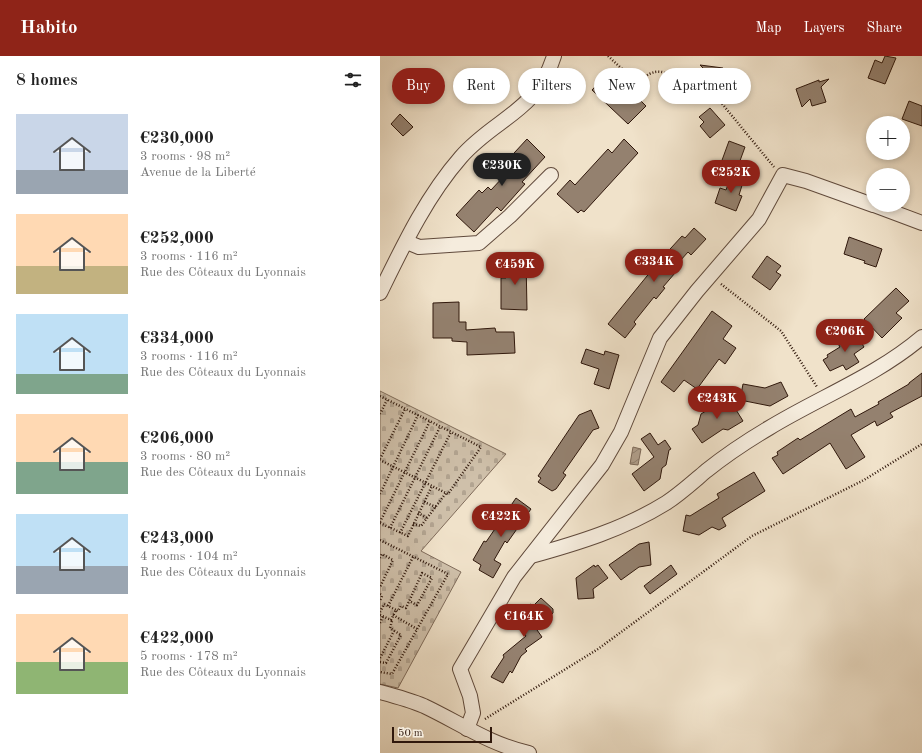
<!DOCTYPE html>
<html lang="en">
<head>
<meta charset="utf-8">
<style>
  :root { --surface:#fff; --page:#f6f6f6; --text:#222; --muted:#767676; --accent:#8f2418 }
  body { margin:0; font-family:"Old Standard TT",serif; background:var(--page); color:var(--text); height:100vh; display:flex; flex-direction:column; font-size:15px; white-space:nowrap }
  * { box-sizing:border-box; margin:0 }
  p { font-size:13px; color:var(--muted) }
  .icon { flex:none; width:22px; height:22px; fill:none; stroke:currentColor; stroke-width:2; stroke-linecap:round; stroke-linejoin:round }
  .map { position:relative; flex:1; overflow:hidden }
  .side { display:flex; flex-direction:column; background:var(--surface); width:380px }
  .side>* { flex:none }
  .guide { position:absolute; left:12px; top:12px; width:380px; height:36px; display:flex; gap:8px }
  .buttons { position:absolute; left:486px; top:60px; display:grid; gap:8px }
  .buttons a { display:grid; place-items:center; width:44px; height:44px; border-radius:50%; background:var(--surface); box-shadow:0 2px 6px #0003; font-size:20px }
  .scale { position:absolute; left:12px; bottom:10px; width:100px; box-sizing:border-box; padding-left:4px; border:2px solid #30180c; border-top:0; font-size:11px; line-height:14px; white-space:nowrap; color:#30180c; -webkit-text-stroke:3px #f5ecdd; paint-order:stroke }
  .price { position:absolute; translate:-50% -34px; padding:0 9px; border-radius:14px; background:var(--accent); color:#fff; font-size:13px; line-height:26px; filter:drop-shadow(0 1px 2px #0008) }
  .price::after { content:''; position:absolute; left:50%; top:24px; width:12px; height:9px; margin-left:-6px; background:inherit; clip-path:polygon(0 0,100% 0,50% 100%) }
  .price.current { background:#222; color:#fff }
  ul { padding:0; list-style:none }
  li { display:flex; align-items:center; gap:12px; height:100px; padding:0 16px }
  li span { display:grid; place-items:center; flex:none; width:112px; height:80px; border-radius:0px; color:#555 }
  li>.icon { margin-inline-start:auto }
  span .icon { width:48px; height:48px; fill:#fffc; stroke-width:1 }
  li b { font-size:17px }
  h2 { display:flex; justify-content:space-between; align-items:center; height:48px; padding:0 16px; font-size:17px }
  .tag { padding:0 14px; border-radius:18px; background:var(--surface); box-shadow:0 2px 6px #0003; font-size:14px; line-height:36px }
  .tag.current { background:var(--accent); color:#fff }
  header { display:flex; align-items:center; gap:24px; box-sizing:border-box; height:56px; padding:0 20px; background:var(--accent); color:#fff }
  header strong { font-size:19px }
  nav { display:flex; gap:22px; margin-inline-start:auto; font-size:14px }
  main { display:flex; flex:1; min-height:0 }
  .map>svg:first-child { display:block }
  .cemetery { fill:url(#cemetery-stones); stroke:#806c5b }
  .water { fill:url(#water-waves); stroke:#7c6857 }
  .building { fill:#94816f; stroke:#30180c }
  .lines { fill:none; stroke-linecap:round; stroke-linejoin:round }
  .minor-casing { stroke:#604a3c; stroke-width:16 }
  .path { stroke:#30180c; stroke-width:2.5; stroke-dasharray:1 2; stroke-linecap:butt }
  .minor { stroke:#f5ecdd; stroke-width:14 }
</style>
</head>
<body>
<header>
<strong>Habito</strong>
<nav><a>Map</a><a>Layers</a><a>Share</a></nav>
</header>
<main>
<section class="side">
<h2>8 homes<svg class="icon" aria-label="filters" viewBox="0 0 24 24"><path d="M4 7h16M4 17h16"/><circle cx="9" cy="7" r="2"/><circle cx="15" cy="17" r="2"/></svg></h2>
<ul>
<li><span style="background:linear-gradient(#c9d6e8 70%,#9aa5b1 0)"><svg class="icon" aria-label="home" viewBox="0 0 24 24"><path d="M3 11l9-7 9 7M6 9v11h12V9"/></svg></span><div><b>€230,000</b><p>3 rooms · 98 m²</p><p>Avenue de la Liberté</p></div></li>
<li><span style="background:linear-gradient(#ffd9b3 65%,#c2b280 0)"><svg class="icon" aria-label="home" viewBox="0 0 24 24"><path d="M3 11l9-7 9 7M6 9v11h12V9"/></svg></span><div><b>€252,000</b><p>3 rooms · 116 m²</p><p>Rue des Côteaux du Lyonnais</p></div></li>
<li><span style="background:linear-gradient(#bfe0f5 75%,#7fa58c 0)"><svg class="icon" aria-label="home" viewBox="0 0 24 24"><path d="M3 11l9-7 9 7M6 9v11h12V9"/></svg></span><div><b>€334,000</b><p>3 rooms · 116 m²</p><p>Rue des Côteaux du Lyonnais</p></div></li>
<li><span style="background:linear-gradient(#ffd9b3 60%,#7fa58c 0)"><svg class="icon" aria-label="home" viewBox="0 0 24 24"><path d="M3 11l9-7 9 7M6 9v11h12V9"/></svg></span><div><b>€206,000</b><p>3 rooms · 80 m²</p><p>Rue des Côteaux du Lyonnais</p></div></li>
<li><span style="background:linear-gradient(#bfe0f5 65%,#9aa5b1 0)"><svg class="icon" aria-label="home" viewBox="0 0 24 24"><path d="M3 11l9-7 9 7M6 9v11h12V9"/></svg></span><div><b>€243,000</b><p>4 rooms · 104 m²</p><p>Rue des Côteaux du Lyonnais</p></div></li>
<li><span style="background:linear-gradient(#ffd9b3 60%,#8fb573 0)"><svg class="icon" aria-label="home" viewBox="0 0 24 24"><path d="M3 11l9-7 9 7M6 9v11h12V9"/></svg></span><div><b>€422,000</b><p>5 rooms · 178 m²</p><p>Rue des Côteaux du Lyonnais</p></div></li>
</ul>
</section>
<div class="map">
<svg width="542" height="697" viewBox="0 0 542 697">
  <defs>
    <pattern id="cemetery-stones" width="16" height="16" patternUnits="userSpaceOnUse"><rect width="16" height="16" fill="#cfc0aa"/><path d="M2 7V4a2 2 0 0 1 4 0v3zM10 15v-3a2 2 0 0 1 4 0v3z" fill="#b2a491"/></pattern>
    <pattern id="water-waves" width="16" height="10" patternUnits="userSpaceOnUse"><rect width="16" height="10" fill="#af9d89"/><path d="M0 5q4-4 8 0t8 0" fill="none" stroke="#8f7f6e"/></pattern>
  </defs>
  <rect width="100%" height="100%" fill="#f0e2ca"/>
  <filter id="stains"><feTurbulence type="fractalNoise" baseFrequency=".005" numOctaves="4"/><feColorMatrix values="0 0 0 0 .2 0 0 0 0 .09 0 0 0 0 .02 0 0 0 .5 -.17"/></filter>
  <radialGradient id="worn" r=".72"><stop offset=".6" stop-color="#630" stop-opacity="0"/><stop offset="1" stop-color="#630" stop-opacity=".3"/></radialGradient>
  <path class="cemetery" d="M0,335L126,398L41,495L81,516L18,632L0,628Z"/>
  <path class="water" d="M253,391L261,393L258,409L250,408Z"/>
  <g class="building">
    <path d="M505,0L516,2L505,28L488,22L495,4L502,7Z"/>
    <path d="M320,9L343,12L342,24L334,23Z"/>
    <path d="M227,18L241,31L244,28L266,50L248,68L212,34Z"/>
    <path d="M449,23L441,31L446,46L432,50L430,43L422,51L416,33L439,24V26Z"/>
    <path d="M529,45L542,50V70L522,63Z"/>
    <path d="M330,52L345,69L330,82L320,70L324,66L319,61Z"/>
    <path d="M20,58L33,71L23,80L11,68Z"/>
    <path d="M147,83L165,101L142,126L145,128L121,155L117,151L94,176L76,159L99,134L102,137L108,131L111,134L125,119L122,117L126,112L123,109Z"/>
    <path d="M244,83L258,97L204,156L201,154L198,157L177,138L190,124L195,129L228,93L232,97Z"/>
    <path d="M349,85L365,91L357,113L341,107Z"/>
    <path d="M352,118L364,123L359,139L362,140L356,155L335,147L340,132L346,134Z"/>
    <path d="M314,172L326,183L311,199L308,196L292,214L295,217L283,231L285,232L276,243L274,241L254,266L256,268L245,282L228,268L280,204L302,180L305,182Z"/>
    <path d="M469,181L502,193L496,211L484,207L485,205L464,198Z"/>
    <path d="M387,200L401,210L396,216L401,219L390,234L372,221Z"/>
    <path d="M125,203H146L147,254L121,253V222H126Z"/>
    <path d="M516,232L529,245L516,257L522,262L502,282L484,263Z"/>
    <path d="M79,246V266H86V274L115,272L116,276H134L135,297L87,299V286L72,285V282H53V247Z"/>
    <path d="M332,255L352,270L343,283L356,292L345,308L339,303L317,333L304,324L294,336L281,326Z"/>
    <path d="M475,276L484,291L474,298L479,306L466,314L463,309L450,315L443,304L448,301L447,299L460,291L457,286Z"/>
    <path d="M206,293L224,299L225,295L239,299L229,333L214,328L219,313L201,307Z"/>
    <path d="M542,317V340L510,357L513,361L497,370L495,365L471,379L485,401L466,413L450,387L403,418L392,402L398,399L397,396L418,382L420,384L471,353L475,361L499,348L498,346L529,328V327Z"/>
    <path d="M401,326L408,340L390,350L360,344L363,328L385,332Z"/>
    <path d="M348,341L363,365L348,374L343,373L322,387L312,373L318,369L321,358Z"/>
    <path d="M211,354L219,372L213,374L183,417L186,419L176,433L172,435L158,426L161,422L158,420L199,359Z"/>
    <path d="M270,377L278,389L285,384L291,393L289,394L286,409L282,412L280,423L264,435L252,418L274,401L261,383Z"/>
    <path d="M374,416L385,435L342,462L346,470L339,474L332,471L319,479L303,475L306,459L310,460L339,442L337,438Z"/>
    <path d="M136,442L151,453L127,487L125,485L114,504L121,508L113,522L99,514L101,509L93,504L104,485L106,486Z"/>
    <path d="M269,486L271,509L259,511L241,524L229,509L259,488Z"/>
    <path d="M214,509L215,511L218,509L228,522L213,533L214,542L198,543L196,522Z"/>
    <path d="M291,509L297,518L270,538L264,530Z"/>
    <path d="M161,542L173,553V557L157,574L162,581L145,593L147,595L141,600L132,617L130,615L123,627L111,621L124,601L123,599L146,580L138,569L148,562L143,555L150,548L153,550Z"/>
  </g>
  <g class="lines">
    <defs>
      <g id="minor">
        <path d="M494,149L542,167"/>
        <path d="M27,186L39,191L99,187L130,160L171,119"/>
        <path d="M0,237C23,190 46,141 81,101C115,62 157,56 174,0"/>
        <path d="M151,500C198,487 244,473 286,447C300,438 313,426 326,415C346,399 367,385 389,372C440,341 496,320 542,281"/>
        <path d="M0,636C15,640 30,644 44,650C80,667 111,689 149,697"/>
        <path d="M87,673L93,657L90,640L80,613L134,521L222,409L241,376L280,282L317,235L379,163L403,119L426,125L493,149"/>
      </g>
    </defs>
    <use href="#minor" class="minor-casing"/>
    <g class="path">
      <path d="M228,0L252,22L255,28C278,9 282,14 306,29L321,22L394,111"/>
      <path d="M341,228L401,275L437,331"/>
      <path d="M0,340L101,391L68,438L0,404"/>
      <path d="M0,358L7,344"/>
      <path d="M0,403L25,353"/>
      <path d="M0,438L38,359"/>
      <path d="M44,446L56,451"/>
      <path d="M38,457L47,462"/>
      <path d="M0,466L50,365"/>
      <path d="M0,467L28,480L52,430"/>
      <path d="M33,468L41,470L66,437"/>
      <path d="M10,472L60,371"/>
      <path d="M20,477L71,376"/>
      <path d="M0,484L68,518L12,618L0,616"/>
      <path d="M0,502L2,498L13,504L0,531"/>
      <path d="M0,538L2,540L0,545"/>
      <path d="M8,550L33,501"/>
      <path d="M0,556L4,548L16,554"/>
      <path d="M0,559L11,564L16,554L18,555L21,550L26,552L42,517L52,522L37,549L29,545"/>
      <path d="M13,559L37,573"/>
      <path d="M0,567L3,560"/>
      <path d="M0,602L14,575"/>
      <path d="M0,606L6,607L21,579L10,572L12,565L11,564"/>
      <path d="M105,663L218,593L372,480L484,424L542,388"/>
    </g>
    <use href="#minor" class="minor"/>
  </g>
  <rect width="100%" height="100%" filter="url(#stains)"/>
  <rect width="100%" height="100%" fill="url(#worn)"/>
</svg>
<div class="buttons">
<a>+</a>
<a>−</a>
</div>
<div class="scale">50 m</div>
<b class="price current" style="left:122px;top:131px">€230K</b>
<b class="price" style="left:351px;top:138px">€252K</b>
<b class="price" style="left:274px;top:227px">€334K</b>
<b class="price" style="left:135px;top:230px">€459K</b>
<b class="price" style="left:465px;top:297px">€206K</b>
<b class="price" style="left:337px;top:364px">€243K</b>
<b class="price" style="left:121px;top:482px">€422K</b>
<b class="price" style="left:144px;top:582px">€164K</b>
<div class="guide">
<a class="tag current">Buy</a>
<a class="tag">Rent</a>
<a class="tag">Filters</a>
<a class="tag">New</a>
<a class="tag">Apartment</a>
</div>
</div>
</main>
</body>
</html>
